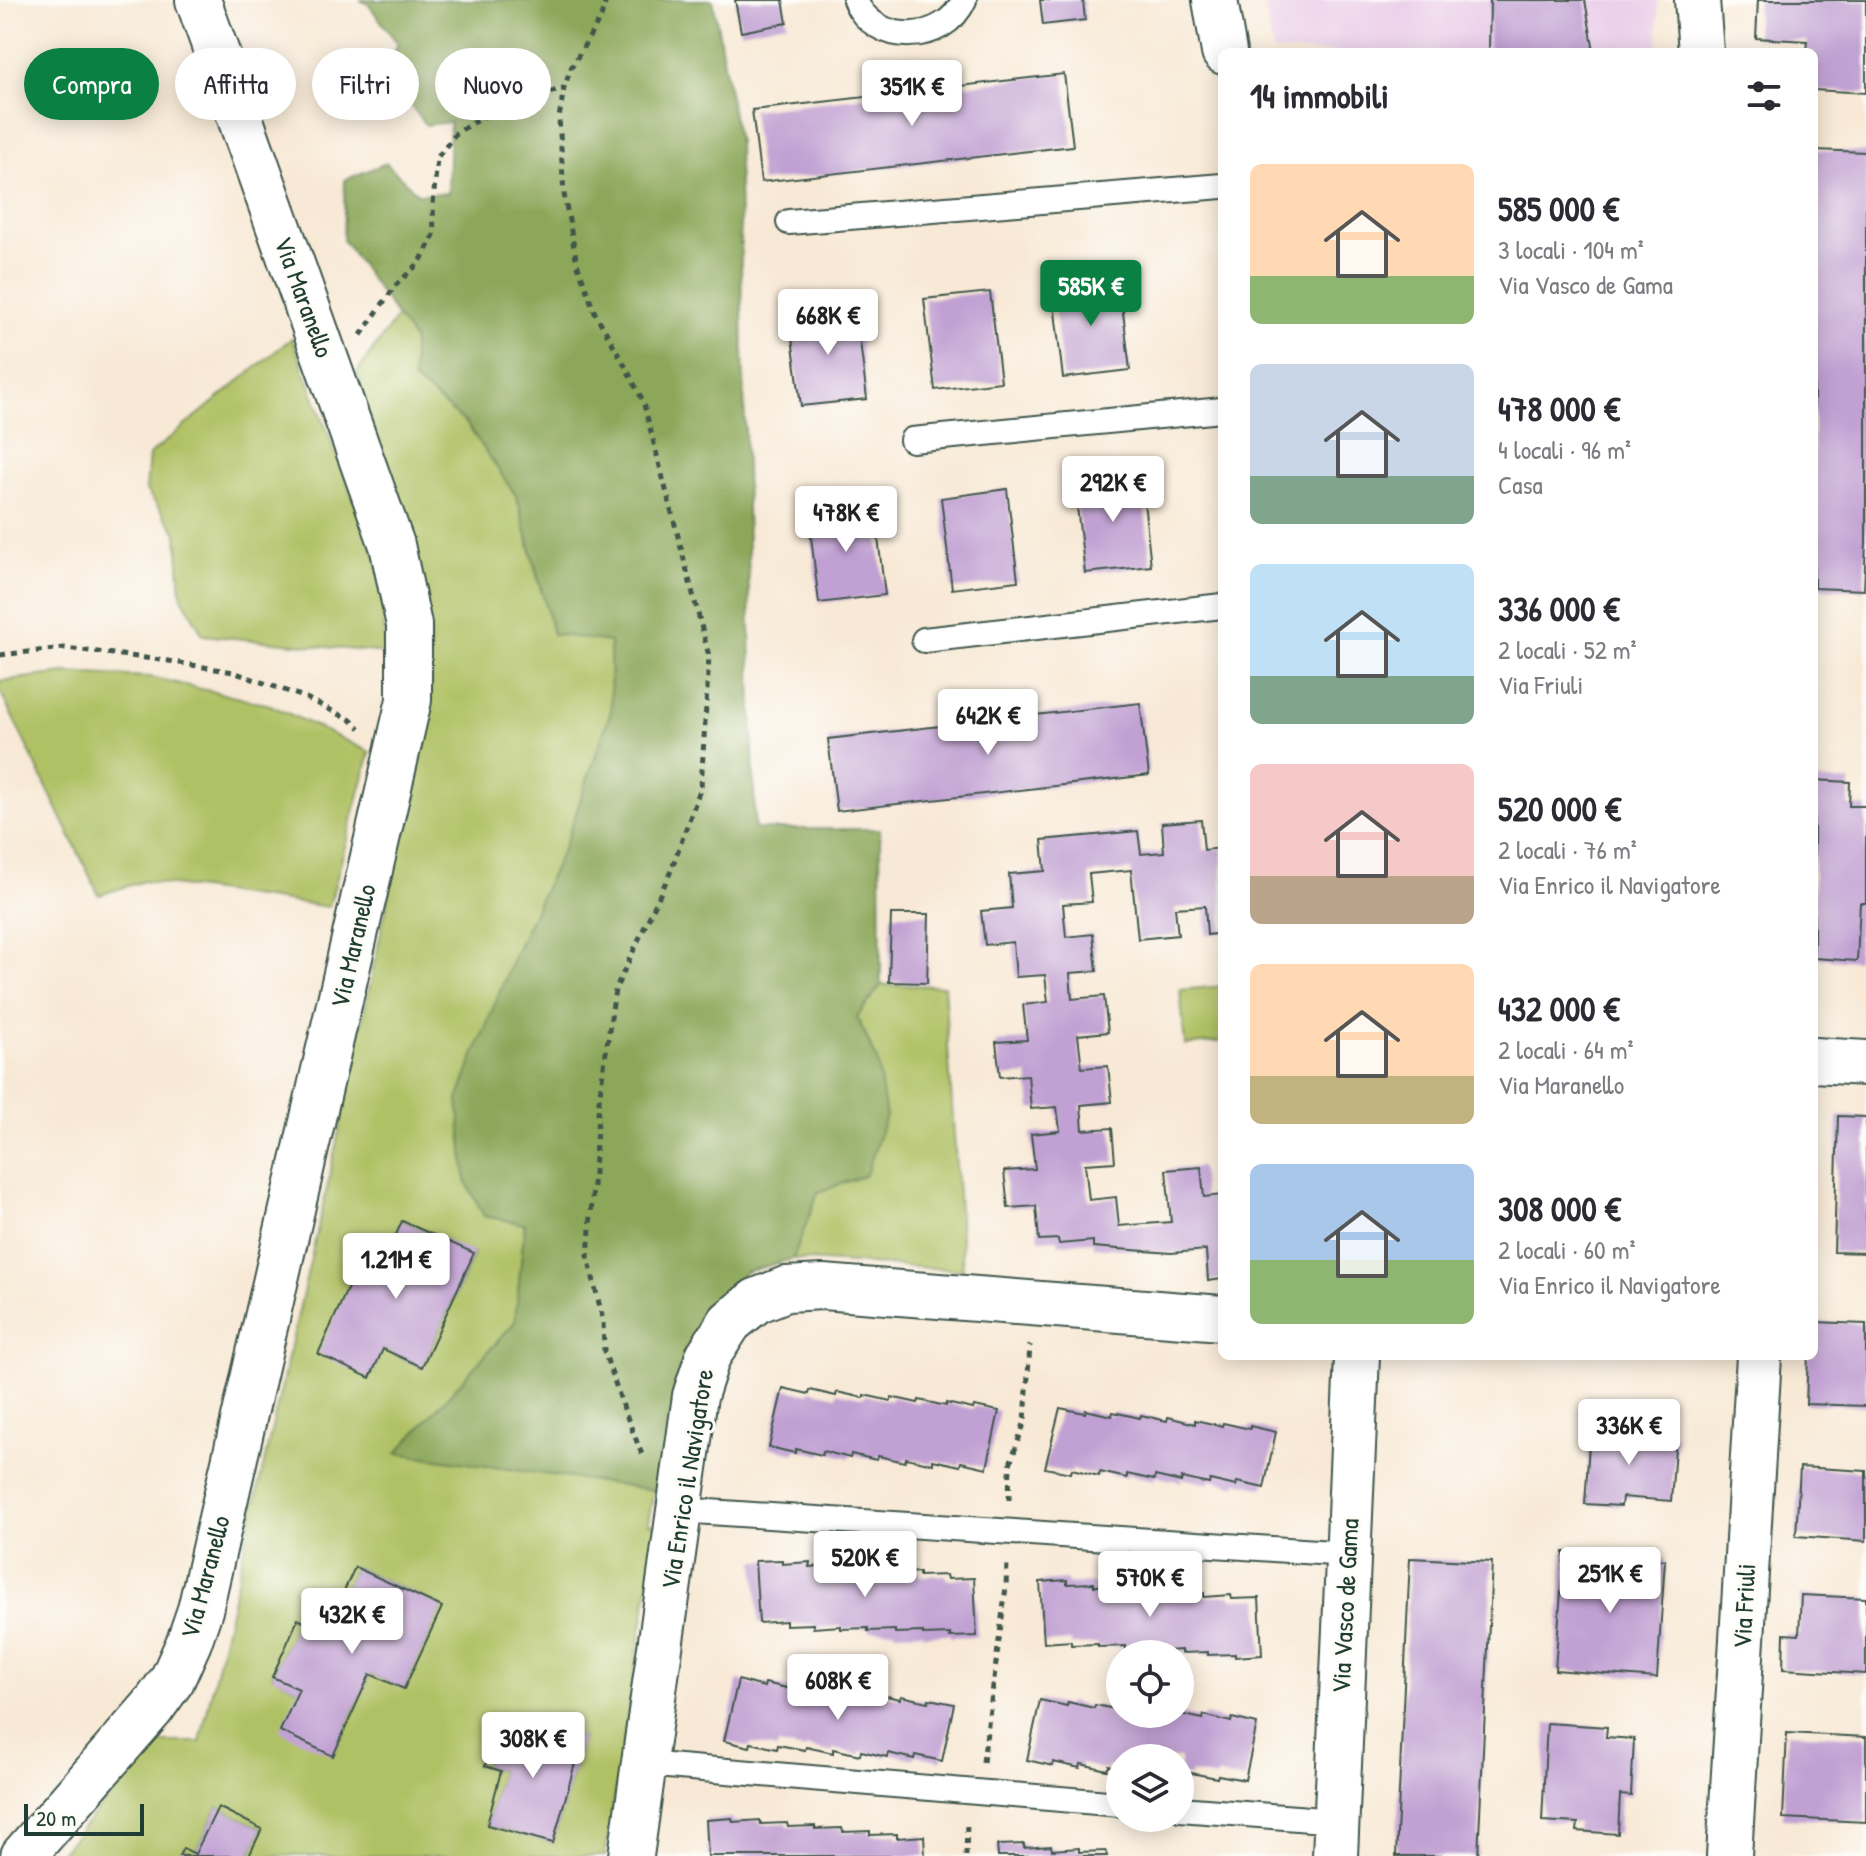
<!DOCTYPE html>
<html lang="it">
<head>
<meta charset="utf-8">
<style>
  :root { --surface:#fff; --page:#f2f2f3; --text:#2b2b33; --muted:#7c7c81; --accent:#0b8043 }
  body { margin:0; font-family:"Patrick Hand",sans-serif; background:var(--page); color:var(--text); height:100vh; display:flex; flex-direction:column; font-size:30px; white-space:nowrap }
  * { box-sizing:border-box; margin:0 }
  p { font-size:26px; color:var(--muted) }
  .icon { flex:none; width:44px; height:44px; fill:none; stroke:currentColor; stroke-width:2; stroke-linecap:round; stroke-linejoin:round }
  .map { position:relative; flex:1; overflow:hidden }
  .panel { position:absolute; left:1218px; top:48px; width:600px; height:1312px; display:flex; flex-direction:column; background:var(--surface); border-radius:12px; box-shadow:0 4px 20px #0003 }
  .panel>* { flex:none }
  .guide { position:absolute; left:24px; top:48px; width:760px; height:72px; display:flex; gap:16px }
  .controls { position:absolute; left:1106px; top:1640px; display:grid; gap:16px }
  .controls a { display:grid; place-items:center; width:88px; height:88px; border-radius:50%; background:var(--surface); box-shadow:0 4px 20px #0003; font-size:40px }
  .scale { position:absolute; left:24px; bottom:20px; width:120px; box-sizing:border-box; padding-left:8px; border:4px solid #1f3d34; border-top:0; font-size:22px; line-height:28px; white-space:nowrap; color:#1f3d34; -webkit-text-stroke:6px #fdfcf7; paint-order:stroke }
  .price { position:absolute; translate:-50% -68px; padding:0 18px; border-radius:8px; background:#fff; color:#222; font-size:26px; line-height:52px; filter:drop-shadow(0 2px 4px #0008) }
  .price::after { content:''; position:absolute; left:50%; top:48px; width:24px; height:18px; margin-left:-12px; background:inherit; clip-path:polygon(0 0,100% 0,50% 100%) }
  .price.on { background:var(--accent); color:#fff }
  ul { padding:0; list-style:none }
  li { display:flex; align-items:center; gap:24px; height:200px; padding:0 32px }
  li span { display:grid; place-items:center; flex:none; width:224px; height:160px; border-radius:12px; color:#555 }
  li>.icon { margin-inline-start:auto }
  span .icon { width:96px; height:96px; fill:#fffc; stroke-width:1 }
  li b { font-size:34px }
  h2 { display:flex; justify-content:space-between; align-items:center; height:96px; padding:0 32px; font-size:34px }
  .tag { padding:0 28px; border-radius:36px; background:var(--surface); box-shadow:0 4px 20px #0003; font-size:28px; line-height:72px }
  .tag.on { background:var(--accent); color:#fff }
  .map>svg:first-child { display:block }
  .built { fill:#ecd1ea }
  .green { fill:#b0c165; stroke:#687f4c; stroke-width:2; fill-rule:evenodd }
  .forest { fill:#8ca75a; stroke:#567247; stroke-width:2 }
  .building { fill:#c1a1d3 }
  .lines { fill:none; stroke-linecap:round; stroke-linejoin:round }
  .lane-casing { stroke:#40574c; stroke-width:28 }
  .street-casing { stroke:#40574c; stroke-width:48 }
  .path { stroke:#40574c; stroke-width:5; stroke-dasharray:6 6; stroke-linecap:butt }
  .lane { stroke:#fff; stroke-width:24 }
  .street { stroke:#fff; stroke-width:44 }
  .labels { text-anchor:middle; stroke-width:6; stroke-linejoin:round; paint-order:stroke }
  .street-label { font-size:26px; fill:#1f3d34; stroke:#fdfcf7 }
</style>
</head>
<body>
<div class="map">
<svg width="1866" height="1856" viewBox="0 0 1866 1856">
  <rect width="100%" height="100%" fill="#fdfcf7"/>
  <filter id="ink" filterUnits="userSpaceOnUse"><feTurbulence type="fractalNoise" baseFrequency=".0125" numOctaves="2"/><feDisplacementMap in="SourceGraphic" scale="16" xChannelSelector="R" yChannelSelector="G"/><feConvolveMatrix kernelMatrix="1 2 1 2 8 2 1 2 1" color-interpolation-filters="sRGB"/></filter>
  <filter id="wash" filterUnits="userSpaceOnUse"><feTurbulence type="fractalNoise" baseFrequency=".006" numOctaves="4" result="noise"/><feDisplacementMap in="SourceGraphic" scale="32" xChannelSelector="R" yChannelSelector="G"/><feGaussianBlur stdDeviation="1.8" result="paint"/><feColorMatrix in="noise" values="0 0 0 0 0 0 0 0 0 0 0 0 0 0 0 0 0 1.4 0 .05"/><feComposite in="paint" operator="in"/></filter>
  <g filter="url(#wash)">
    <rect width="100%" height="100%" fill="#f8e9d6"/>
    <path class="built" d="M1264,0H1658V52H1273Z"/>
    <g class="green">
      <path d="M397,317L413,339V379L466,423L517,497L541,591L610,642L611,711L565,845L517,949L525,1223L515,1322L398,1452L654,1490L648,1523L658,1527L605,1856H249L262,1829L218,1807L195,1854L184,1848L179,1856H58L156,1742H200L327,1188L431,696L429,622L357,372ZM403,1221L474,1254L422,1367L383,1349L370,1377L368,1245L387,1255ZM355,1567L442,1607L404,1688L370,1674L333,1755L299,1689L272,1676L298,1620L325,1632ZM518,1720L582,1738L553,1843L487,1825L501,1771L485,1766L491,1744L509,1749Z"/>
      <path d="M292,338L377,562L384,621L385,653L203,635L181,595L177,533L146,490L149,455Z"/>
      <path d="M65,673L150,677L270,705L370,752L329,907L144,881L99,895L0,691V681Z"/>
      <path d="M881,985L944,986L963,1270L793,1259L818,1192L866,1175L877,1060L857,1017Z"/>
      <path d="M1222,986V1041L1185,1045L1180,990Z"/>
    </g>
    <path class="forest" d="M360,0H713L738,143L755,829H880L881,985L857,1017L877,1060L886,1116L866,1175L818,1192L793,1259L746,1272L712,1299L689,1348L667,1472L656,1482L654,1490L397,1453L515,1322L525,1224L484,1216L466,1181L458,1100L475,1053L517,949L565,845L611,711L610,642L553,634L517,497L466,423L413,379V339L343,240L345,180L386,163L418,194L448,193L450,122L426,125L384,72L398,44L368,4Z"/>
    <g id="blocks">
      <g class="building">
        <path d="M735,0H783L787,23L741,32Z"/>
        <path d="M1040,0H1083L1085,20L1043,25Z"/>
        <path d="M1490,0H1585L1594,52H1489Z"/>
        <path d="M1758,0H1866V93L1814,90V52H1806L1807,41L1756,38Z"/>
        <path d="M1064,74L1073,146L761,182L752,110Z"/>
        <path d="M1814,150L1866,152V542L1864,590L1814,588Z"/>
        <path d="M1119,279L1130,370L1063,378L1052,287Z"/>
        <path d="M990,292L1001,382L935,390L924,299Z"/>
        <path d="M856,308L867,399L801,406L789,315Z"/>
        <path d="M1141,474L1151,566L1085,573L1074,482Z"/>
        <path d="M1007,489L1018,581L952,589L941,498Z"/>
        <path d="M874,505L885,595L819,603L808,512Z"/>
        <path d="M1140,703L1149,775L837,811L828,739Z"/>
        <path d="M1814,780L1850,782L1849,806H1866V903H1860L1857,961L1814,958Z"/>
        <path d="M1201,820L1204,850L1222,848V933L1207,935L1205,906L1175,908L1178,935L1138,939L1131,870L1089,874L1092,902L1063,904L1066,937L1093,934L1097,971L1070,973L1072,999L1104,996L1108,1032L1078,1035L1082,1068L1108,1066L1112,1102L1081,1105L1083,1130L1112,1128L1115,1162L1085,1164L1089,1200L1116,1197L1119,1226L1171,1222L1166,1170L1201,1167L1204,1197L1222,1195V1279L1208,1281L1206,1250L1171,1253L1093,1247V1241L1059,1244L1058,1239L1039,1240L1036,1206L1008,1208L1004,1171L1035,1169L1031,1134L1060,1131L1057,1107L1031,1109L1028,1075L1000,1077L996,1042L1027,1040L1023,1005L1048,1002L1045,975L1016,977L1013,942L985,945L981,911L1012,908L1009,874L1045,871L1042,840L1138,831L1141,854L1164,852L1162,823Z"/>
        <path d="M891,914H929L927,983L889,982Z"/>
        <path d="M1838,1116L1866,1117V1253L1834,1252Z"/>
        <path d="M402,1221L474,1253L422,1367L383,1349L370,1378L318,1354L367,1245L387,1255Z"/>
        <path d="M1814,1322L1866,1324V1406L1806,1404L1808,1356H1814Z"/>
        <path d="M783,1388L809,1394L810,1390L836,1396L837,1392L864,1398V1395L891,1401V1397L918,1403L919,1400L946,1406V1403L973,1409L974,1406L999,1411L987,1468L961,1462L960,1466L933,1460V1464L906,1458L905,1462L878,1456L877,1460L851,1454L850,1458L823,1451L822,1455L796,1449L795,1453L769,1447Z"/>
        <path d="M1060,1408L1085,1413L1086,1410L1112,1416L1113,1412L1140,1418L1141,1415L1167,1421L1168,1417L1195,1424V1420L1222,1426L1223,1423L1250,1429V1426L1276,1432L1264,1488L1237,1482L1236,1486L1210,1480L1209,1484L1182,1478L1181,1482L1155,1476L1154,1480L1127,1474V1478L1100,1472L1099,1476L1072,1469L1071,1473L1045,1468Z"/>
        <path d="M1590,1429L1676,1436L1671,1501L1622,1497L1621,1506L1585,1504Z"/>
        <path d="M1800,1467L1866,1471V1541L1796,1536Z"/>
        <path d="M1564,1552L1665,1560L1657,1678L1555,1670Z"/>
        <path d="M1410,1558L1492,1562L1478,1856H1396Z"/>
        <path d="M782,1560V1564L810,1562L809,1567L836,1565L837,1569L864,1567L865,1571L892,1570V1574L919,1572V1576L946,1575L947,1579L974,1578L977,1636L950,1637V1634L923,1635V1632L895,1633V1630L868,1631V1628L841,1629V1626L813,1628V1624L786,1625V1621L759,1623L755,1561Z"/>
        <path d="M355,1567L442,1607L404,1689L370,1674L333,1756L280,1731L299,1689L272,1677L298,1619L325,1632Z"/>
        <path d="M1067,1580V1584L1094,1583V1586L1122,1585V1589L1149,1587V1592L1177,1590V1594L1204,1593V1597L1231,1595L1232,1599L1259,1598L1262,1655L1235,1657V1654L1208,1655V1652L1181,1653V1650L1153,1652V1648L1126,1650V1646L1098,1647V1644L1071,1645V1641L1044,1643L1040,1582Z"/>
        <path d="M1801,1595L1866,1598V1674L1783,1669L1784,1634L1799,1635Z"/>
        <path d="M738,1680L764,1687L765,1683L791,1689L792,1685L818,1691L819,1688L846,1694L847,1690L873,1697L874,1693L900,1699L901,1696L928,1702L929,1699L954,1704L942,1761L915,1755L914,1759L888,1753L887,1757L861,1751L860,1755L833,1749V1753L806,1747L805,1750L778,1745L777,1749L751,1743L750,1747L724,1741Z"/>
        <path d="M1040,1700L1067,1706L1068,1702L1094,1708L1095,1705L1120,1710V1714H1168L1176,1716L1180,1714L1203,1719L1204,1715L1231,1722L1232,1718L1257,1724L1245,1780L1218,1775L1217,1778L1191,1773L1190,1777L1180,1774V1758H1120V1769L1109,1766L1107,1770L1081,1764L1080,1768L1053,1762V1766L1027,1760Z"/>
        <path d="M518,1720L582,1738L553,1843L487,1825L501,1771L485,1766L491,1744L509,1749Z"/>
        <path d="M1547,1723L1607,1727L1606,1737L1634,1739L1631,1796L1620,1795L1618,1834L1577,1831L1578,1823L1542,1821Z"/>
        <path d="M1787,1733L1866,1737V1822L1783,1818Z"/>
        <path d="M218,1807L262,1829L249,1856H179L183,1848L195,1854Z"/>
        <path d="M732,1818L733,1822L760,1820L761,1824L787,1823L788,1827L815,1826V1829L842,1828L843,1832L870,1831V1835L897,1834V1838L924,1836L925,1856H708L706,1820Z"/>
        <path d="M1024,1844V1848L1051,1846L1052,1850L1079,1848V1852L1106,1851L1107,1856H998L997,1845Z"/>
      </g>
    </g>
  </g>
  <g filter="url(#ink)">
    <use href="#blocks" fill-opacity="0" stroke="#40574c" stroke-width="2"/>
    <g class="lines">
      <defs>
        <g id="lane">
          <path d="M855,0C874,46 944,45 964,0"/>
          <path d="M789,222L1222,186"/>
          <path d="M912,440L1222,410"/>
          <path d="M924,640L1222,606"/>
          <path d="M679,1510L1348,1554"/>
          <path d="M644,1764L1120,1804"/>
          <path d="M1180,1809L1336,1821"/>
        </g>
        <g id="street">
          <path d="M1215,0L1224,52"/>
          <path d="M1697,0L1701,52"/>
          <path d="M1814,1060L1866,1063"/>
          <path d="M23,1856L152,1708L172,1680L189,1642L200,1610L409,700V625L392,545L198,0"/>
          <path d="M631,1856L695,1396L708,1356L730,1322L756,1301L786,1289L823,1287L1222,1318"/>
          <path d="M1335,1856L1357,1356"/>
          <path d="M1729,1856L1759,1356"/>
        </g>
      </defs>
      <use href="#lane" class="lane-casing"/>
      <use href="#street" class="street-casing"/>
      <g class="path">
        <path d="M606,0L601,17L571,68L564,88L559,118L564,194L577,263L595,313L621,358L643,401L709,656L701,787L670,873L615,990L599,1100L588,1257L603,1320L604,1351L625,1412L643,1457"/>
        <path d="M361,335L395,286L420,262L434,235L433,204L437,158L456,133L483,117L563,88"/>
        <path d="M0,655L65,648L169,661L233,672L304,697L351,720L360,728"/>
        <path d="M1009,1500L1010,1464L1025,1421L1030,1345"/>
        <path d="M983,1762L1006,1587L1007,1562"/>
        <path d="M966,1856L967,1822"/>
      </g>
      <use href="#lane" class="lane"/>
      <use href="#street" class="street"/>
    </g>
  </g>
  <g class="labels">
    <g class="street-label">
      <text transform="translate(304 297) rotate(70)" y="9">Via Maranello</text>
      <text transform="translate(353 946) rotate(-77)" y="9">Via Maranello</text>
      <text transform="translate(687 1479) rotate(-81)" y="9">Via Enrico il Navigatore</text>
      <text transform="translate(205 1577) rotate(-75)" y="9">Via Maranello</text>
      <text transform="translate(1345 1606) rotate(-87)" y="9">Via Vasco de Gama</text>
      <text transform="translate(1744 1606) rotate(-87)" y="9">Via Friuli</text>
    </g>
  </g>
</svg>
<div class="controls">
<a><svg class="icon" aria-label="locate" viewBox="0 0 24 24"><circle cx="12" cy="12" r="6"/><path d="M12 2v4M12 18v4M2 12h4M18 12h4"/></svg></a>
<a><svg class="icon" aria-label="layers" viewBox="0 0 24 24"><path d="M12 4l9 5-9 5-9-5zM3 14l9 5 9-5"/></svg></a>
</div>
<div class="scale">20 m</div>
<b class="price" style="left:912px;top:128px">351K €</b>
<b class="price on" style="left:1091px;top:328px">585K €</b>
<b class="price" style="left:828px;top:357px">668K €</b>
<b class="price" style="left:1113px;top:524px">292K €</b>
<b class="price" style="left:846px;top:554px">478K €</b>
<b class="price" style="left:988px;top:757px">642K €</b>
<b class="price" style="left:396px;top:1301px">1.21M €</b>
<b class="price" style="left:1629px;top:1467px">336K €</b>
<b class="price" style="left:865px;top:1599px">520K €</b>
<b class="price" style="left:1610px;top:1615px">251K €</b>
<b class="price" style="left:1150px;top:1619px">570K €</b>
<b class="price" style="left:352px;top:1656px">432K €</b>
<b class="price" style="left:838px;top:1722px">608K €</b>
<b class="price" style="left:533px;top:1780px">308K €</b>
<div class="guide">
<a class="tag on">Compra</a>
<a class="tag">Affitta</a>
<a class="tag">Filtri</a>
<a class="tag">Nuovo</a>
</div>
<section class="panel">
<h2>14 immobili<svg class="icon" aria-label="filters" viewBox="0 0 24 24"><path d="M4 7h16M4 17h16"/><circle cx="9" cy="7" r="2"/><circle cx="15" cy="17" r="2"/></svg></h2>
<ul>
<li><span style="background:linear-gradient(#ffd9b3 70%,#8fb573 0)"><svg class="icon" aria-label="home" viewBox="0 0 24 24"><path d="M3 11l9-7 9 7M6 9v11h12V9"/></svg></span><div><b>585 000 €</b><p>3 locali · 104 m²</p><p>Via Vasco de Gama</p></div></li>
<li><span style="background:linear-gradient(#c9d6e8 70%,#7fa58c 0)"><svg class="icon" aria-label="home" viewBox="0 0 24 24"><path d="M3 11l9-7 9 7M6 9v11h12V9"/></svg></span><div><b>478 000 €</b><p>4 locali · 96 m²</p><p>Casa</p></div></li>
<li><span style="background:linear-gradient(#bfe0f5 70%,#7fa58c 0)"><svg class="icon" aria-label="home" viewBox="0 0 24 24"><path d="M3 11l9-7 9 7M6 9v11h12V9"/></svg></span><div><b>336 000 €</b><p>2 locali · 52 m²</p><p>Via Friuli</p></div></li>
<li><span style="background:linear-gradient(#f6c9c9 70%,#b9a48a 0)"><svg class="icon" aria-label="home" viewBox="0 0 24 24"><path d="M3 11l9-7 9 7M6 9v11h12V9"/></svg></span><div><b>520 000 €</b><p>2 locali · 76 m²</p><p>Via Enrico il Navigatore</p></div></li>
<li><span style="background:linear-gradient(#ffd9b3 70%,#c2b280 0)"><svg class="icon" aria-label="home" viewBox="0 0 24 24"><path d="M3 11l9-7 9 7M6 9v11h12V9"/></svg></span><div><b>432 000 €</b><p>2 locali · 64 m²</p><p>Via Maranello</p></div></li>
<li><span style="background:linear-gradient(#a9c7e8 60%,#8fb573 0)"><svg class="icon" aria-label="home" viewBox="0 0 24 24"><path d="M3 11l9-7 9 7M6 9v11h12V9"/></svg></span><div><b>308 000 €</b><p>2 locali · 60 m²</p><p>Via Enrico il Navigatore</p></div></li>
</ul>
</section>
</div>
</body>
</html>
